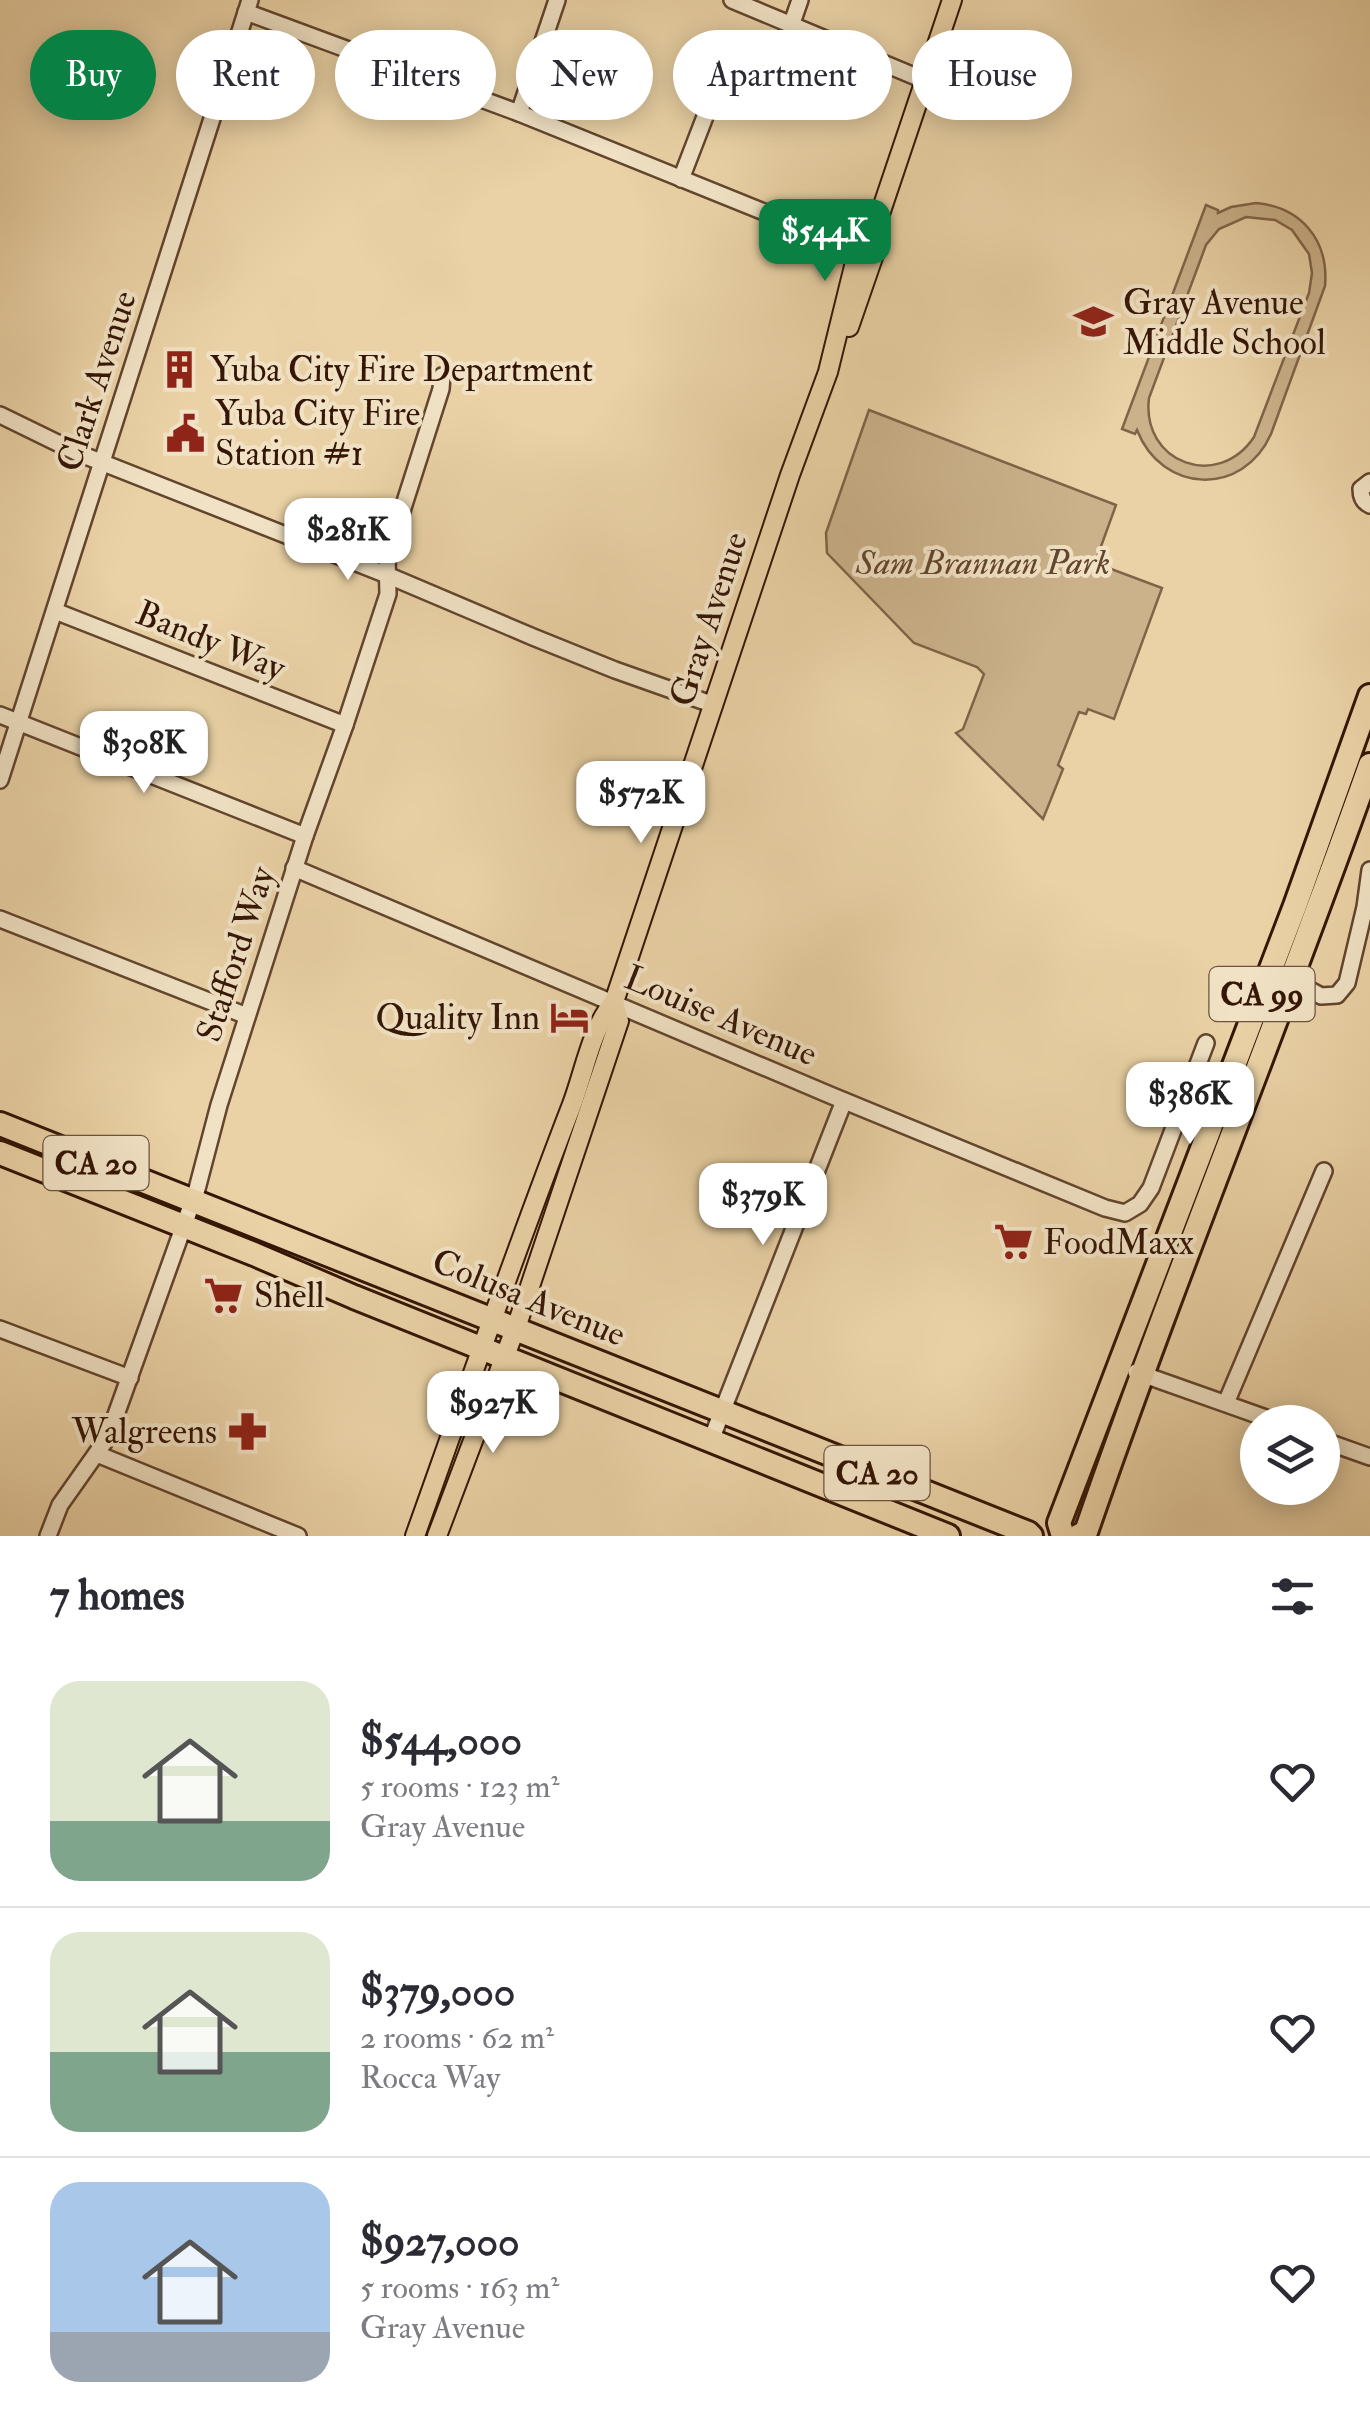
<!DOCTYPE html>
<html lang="en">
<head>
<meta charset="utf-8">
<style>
  :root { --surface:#fff; --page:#f2f2f3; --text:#2b2b33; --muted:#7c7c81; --line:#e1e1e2; --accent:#0b8043 }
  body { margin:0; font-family:"IM FELL Double Pica",serif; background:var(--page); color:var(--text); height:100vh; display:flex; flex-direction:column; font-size:38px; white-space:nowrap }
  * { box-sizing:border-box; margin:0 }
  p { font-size:32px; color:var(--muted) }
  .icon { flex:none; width:55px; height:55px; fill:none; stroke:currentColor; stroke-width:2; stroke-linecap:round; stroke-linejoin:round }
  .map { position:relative; height:1536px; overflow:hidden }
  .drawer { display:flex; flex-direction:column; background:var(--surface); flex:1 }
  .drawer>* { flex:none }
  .banner { position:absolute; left:30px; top:30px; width:1310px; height:90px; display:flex; gap:20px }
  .buttons { position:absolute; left:1240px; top:1405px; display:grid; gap:20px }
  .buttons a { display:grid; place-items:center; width:100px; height:100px; border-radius:50%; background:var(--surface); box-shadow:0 5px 25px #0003; font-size:50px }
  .price { position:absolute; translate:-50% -85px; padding:0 22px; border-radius:20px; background:#fff; color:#222; font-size:32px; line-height:65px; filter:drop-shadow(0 2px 5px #0008) }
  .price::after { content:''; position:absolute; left:50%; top:60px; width:30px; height:22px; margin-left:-15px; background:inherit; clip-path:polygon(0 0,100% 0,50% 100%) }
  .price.on { background:var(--accent); color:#fff }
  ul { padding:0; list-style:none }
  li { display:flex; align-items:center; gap:30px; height:250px; padding:0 50px }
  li+li { border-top:2px solid var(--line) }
  li span { display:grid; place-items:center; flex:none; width:280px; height:200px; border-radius:30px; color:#555 }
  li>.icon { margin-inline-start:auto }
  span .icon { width:120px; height:120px; fill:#fffc; stroke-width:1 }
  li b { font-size:42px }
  h2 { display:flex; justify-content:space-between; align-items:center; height:120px; padding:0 50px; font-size:42px }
  .tag { padding:0 35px; border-radius:45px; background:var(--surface); box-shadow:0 5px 25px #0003; font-size:35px; line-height:90px }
  .tag.on { background:var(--accent); color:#fff }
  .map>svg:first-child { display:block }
  .green { fill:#cbb28b; stroke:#806448; stroke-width:2.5; fill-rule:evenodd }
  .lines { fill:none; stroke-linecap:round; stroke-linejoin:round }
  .minor-casing { stroke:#62452e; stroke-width:20 }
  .major-casing { stroke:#351606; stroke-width:22 }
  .highway-casing { stroke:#351606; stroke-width:28 }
  .minor { stroke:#f1e2c5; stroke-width:15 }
  .major { stroke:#ead2a6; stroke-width:18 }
  .highway { stroke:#ead2a6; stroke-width:22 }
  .labels { text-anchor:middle; stroke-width:8; stroke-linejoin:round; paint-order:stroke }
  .shield { fill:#f1e2c5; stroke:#6d533f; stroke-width:2.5 }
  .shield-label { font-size:32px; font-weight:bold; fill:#351606 }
  .poi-label { font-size:35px; fill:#351606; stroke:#f1e2c5; text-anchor:start }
  .street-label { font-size:35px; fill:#351606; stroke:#f1e2c5 }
  .park-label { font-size:35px; font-style:italic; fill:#62452e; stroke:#f1e2c5 }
</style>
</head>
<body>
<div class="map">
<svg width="1370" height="1536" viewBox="0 0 1370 1536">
  <rect width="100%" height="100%" fill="#ead2a6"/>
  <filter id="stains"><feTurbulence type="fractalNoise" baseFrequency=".002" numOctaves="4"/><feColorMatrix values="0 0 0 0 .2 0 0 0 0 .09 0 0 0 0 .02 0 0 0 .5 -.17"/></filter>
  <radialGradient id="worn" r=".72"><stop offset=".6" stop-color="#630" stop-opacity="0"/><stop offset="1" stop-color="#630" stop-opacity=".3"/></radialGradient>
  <g class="green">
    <path d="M1256,203C1301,207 1329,240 1325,286L1271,434C1243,497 1162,494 1137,430L1135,434L1122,429L1206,205L1218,210V213L1231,207ZM1246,217L1275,220L1292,230L1309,254L1312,273L1309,293L1254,437C1218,491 1141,463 1149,398L1206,245L1219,229Z"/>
    <path d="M869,410L1116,505L1095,563L1162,588L1114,719L1088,709L1086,714L1079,712L1058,765L1063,769L1043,819L956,733L963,729L984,674L977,667L914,643L827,553L826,533Z"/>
  </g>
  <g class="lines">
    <defs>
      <g id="minor">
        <path d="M732,0L926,81"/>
        <path d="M246,12L519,113L858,250"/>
        <path d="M792,23L800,0"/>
        <path d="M519,113L557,0"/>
        <path d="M681,179L711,101"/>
        <path d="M0,415L78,453L387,575L533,637L615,670L714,705"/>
        <path d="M1370,482L1361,489C1361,497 1363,502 1370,505"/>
        <path d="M55,611L345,725"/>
        <path d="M0,715L305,836"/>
        <path d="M0,780L250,0"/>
        <path d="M294,868L830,1095L1105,1208L1125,1213L1140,1204L1151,1188L1206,1043"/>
        <path d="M0,919L247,1016"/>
        <path d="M1292,980L1321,996L1337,995L1347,983L1365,907L1370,870"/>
        <path d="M0,1329L130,1378"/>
        <path d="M1136,1372L1277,1422"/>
        <path d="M1226,1403L1324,1171"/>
        <path d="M711,1440L844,1101"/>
        <path d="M1322,1440L1370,1457"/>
        <path d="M97,1454L298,1536"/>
        <path d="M48,1536L60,1505L108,1437L197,1189L219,1105L305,836L345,725L388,594L387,558L441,389L442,376"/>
      </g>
      <g id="major">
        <path d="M849,327L878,243L875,229L952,0"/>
        <path d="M415,1536C466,1393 516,1249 571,1107C584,1074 591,1028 614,1002L790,475L828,372L858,250L862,237L875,229"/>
        <path d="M437,1536L519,1319L619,1021L614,1002"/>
      </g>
      <g id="highway">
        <path d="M0,1124L1028,1533L1031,1536"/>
        <path d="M0,1153L254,1254L354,1297L948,1536"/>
        <path d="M1063,1536L1059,1523L1295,906L1370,696"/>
        <path d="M1078,1536L1086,1532C1175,1274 1279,1022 1370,765"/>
      </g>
    </defs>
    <use href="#minor" class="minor-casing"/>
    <use href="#major" class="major-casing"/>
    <use href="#highway" class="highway-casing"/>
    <use href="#minor" class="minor"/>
    <use href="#major" class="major"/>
    <use href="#highway" class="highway"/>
  </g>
  <defs>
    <symbol id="school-bare" viewBox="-9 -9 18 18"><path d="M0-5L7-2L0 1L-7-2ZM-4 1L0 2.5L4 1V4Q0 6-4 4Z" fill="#8f2418" stroke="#f1e2c5" stroke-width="2.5" paint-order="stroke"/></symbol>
    <symbol id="building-bare" viewBox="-9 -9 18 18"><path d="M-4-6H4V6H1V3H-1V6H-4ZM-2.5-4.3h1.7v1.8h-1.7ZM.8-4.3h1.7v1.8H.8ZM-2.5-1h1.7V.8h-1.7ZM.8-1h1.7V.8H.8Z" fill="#8f2418" stroke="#f1e2c5" stroke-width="2.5" paint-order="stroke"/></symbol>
    <symbol id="civic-bare" viewBox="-9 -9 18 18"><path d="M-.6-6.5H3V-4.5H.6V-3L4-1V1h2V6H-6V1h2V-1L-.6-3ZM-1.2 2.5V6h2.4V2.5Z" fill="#8f2418" stroke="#f1e2c5" stroke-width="2.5" paint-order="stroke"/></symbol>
    <symbol id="hotel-bare" viewBox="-9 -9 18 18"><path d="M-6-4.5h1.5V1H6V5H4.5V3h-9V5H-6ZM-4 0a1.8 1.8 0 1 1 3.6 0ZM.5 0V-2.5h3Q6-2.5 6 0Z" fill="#8f2418" stroke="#f1e2c5" stroke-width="2.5" paint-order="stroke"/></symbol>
    <symbol id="supermarket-bare" viewBox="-9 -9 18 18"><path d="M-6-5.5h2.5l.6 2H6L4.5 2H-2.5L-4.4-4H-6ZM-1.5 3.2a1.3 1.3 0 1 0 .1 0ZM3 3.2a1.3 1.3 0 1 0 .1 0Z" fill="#8f2418" stroke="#f1e2c5" stroke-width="2.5" paint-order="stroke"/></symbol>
    <symbol id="pharmacy-bare" viewBox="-9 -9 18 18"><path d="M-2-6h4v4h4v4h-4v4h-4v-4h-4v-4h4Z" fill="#8f2418" stroke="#f1e2c5" stroke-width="2.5" paint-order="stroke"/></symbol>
  </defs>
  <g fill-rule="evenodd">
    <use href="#school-bare" x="1066" y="294" width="55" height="55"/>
    <use href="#building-bare" x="152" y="342" width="55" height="55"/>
    <use href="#civic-bare" x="158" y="406" width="55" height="55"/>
    <use href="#hotel-bare" x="542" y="990" width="55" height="55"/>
    <use href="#supermarket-bare" x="986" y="1214" width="55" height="55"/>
    <use href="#supermarket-bare" x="196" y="1268" width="55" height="55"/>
    <use href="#pharmacy-bare" x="220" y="1404" width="55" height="55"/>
  </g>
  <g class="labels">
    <g class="shield">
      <rect x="1209.5" y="967" width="105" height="54" rx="8"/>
      <rect x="43.5" y="1136" width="105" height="54" rx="8"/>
      <rect x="824.5" y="1446" width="105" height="54" rx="8"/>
    </g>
    <g class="shield-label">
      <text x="1262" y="1005">CA 99</text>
      <text x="96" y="1174">CA 20</text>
      <text x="877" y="1484">CA 20</text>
    </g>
    <g class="poi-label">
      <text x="1123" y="314">Gray Avenue<tspan x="1123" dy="40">Middle School</tspan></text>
      <text x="210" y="381">Yuba City Fire Department</text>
      <text x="215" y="425">Yuba City Fire<tspan x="215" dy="40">Station #1</tspan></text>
      <text x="540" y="1029" text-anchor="end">Quality Inn</text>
      <text x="1043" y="1254">FoodMaxx</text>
      <text x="254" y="1307">Shell</text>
      <text x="217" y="1443" text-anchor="end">Walgreens</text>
    </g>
    <g class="street-label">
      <text transform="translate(96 381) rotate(-72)" y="12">Clark Avenue</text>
      <text transform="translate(708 619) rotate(-72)" y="12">Gray Avenue</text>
      <text transform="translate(211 640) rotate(22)" y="12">Bandy Way</text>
      <text transform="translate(235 954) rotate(-72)" y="12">Stafford Way</text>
      <text transform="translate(721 1015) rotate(23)" y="12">Louise Avenue</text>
      <text transform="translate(529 1297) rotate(22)" y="12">Colusa Avenue</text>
    </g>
    <g class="park-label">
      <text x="983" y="574">Sam Brannan Park</text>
    </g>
  </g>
  <rect width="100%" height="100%" filter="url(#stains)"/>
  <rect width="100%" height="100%" fill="url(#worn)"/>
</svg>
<div class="buttons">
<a><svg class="icon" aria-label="layers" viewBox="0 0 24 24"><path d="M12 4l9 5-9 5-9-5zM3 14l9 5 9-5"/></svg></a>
</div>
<b class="price on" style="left:825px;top:284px">$544K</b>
<b class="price" style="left:348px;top:583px">$281K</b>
<b class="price" style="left:144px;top:796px">$308K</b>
<b class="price" style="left:641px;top:846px">$572K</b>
<b class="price" style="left:1190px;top:1147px">$386K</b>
<b class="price" style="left:763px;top:1248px">$379K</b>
<b class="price" style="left:493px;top:1456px">$927K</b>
<div class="banner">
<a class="tag on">Buy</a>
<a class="tag">Rent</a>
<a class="tag">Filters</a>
<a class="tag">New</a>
<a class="tag">Apartment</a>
<a class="tag">House</a>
</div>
</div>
<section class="drawer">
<h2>7 homes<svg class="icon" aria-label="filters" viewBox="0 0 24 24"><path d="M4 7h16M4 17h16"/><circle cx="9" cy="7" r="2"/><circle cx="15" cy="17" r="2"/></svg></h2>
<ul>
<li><span style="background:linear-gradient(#dfe7d0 70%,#7fa58c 0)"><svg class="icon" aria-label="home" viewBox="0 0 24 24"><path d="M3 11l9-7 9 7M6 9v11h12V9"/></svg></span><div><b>$544,000</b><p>5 rooms · 123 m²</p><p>Gray Avenue</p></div><svg class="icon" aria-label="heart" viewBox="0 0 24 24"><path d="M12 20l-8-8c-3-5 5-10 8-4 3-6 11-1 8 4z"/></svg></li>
<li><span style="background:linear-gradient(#dfe7d0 60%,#7fa58c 0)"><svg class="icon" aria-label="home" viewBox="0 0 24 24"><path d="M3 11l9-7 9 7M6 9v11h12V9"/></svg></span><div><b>$379,000</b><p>2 rooms · 62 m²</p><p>Rocca Way</p></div><svg class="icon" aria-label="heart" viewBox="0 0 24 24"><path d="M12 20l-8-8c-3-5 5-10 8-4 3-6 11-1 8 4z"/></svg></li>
<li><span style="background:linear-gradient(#a9c7e8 75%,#9aa5b1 0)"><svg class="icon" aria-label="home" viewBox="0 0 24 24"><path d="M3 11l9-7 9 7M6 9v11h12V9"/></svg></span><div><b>$927,000</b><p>5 rooms · 163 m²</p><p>Gray Avenue</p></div><svg class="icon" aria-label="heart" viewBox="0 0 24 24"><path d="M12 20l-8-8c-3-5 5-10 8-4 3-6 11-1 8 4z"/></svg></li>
</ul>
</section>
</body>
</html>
